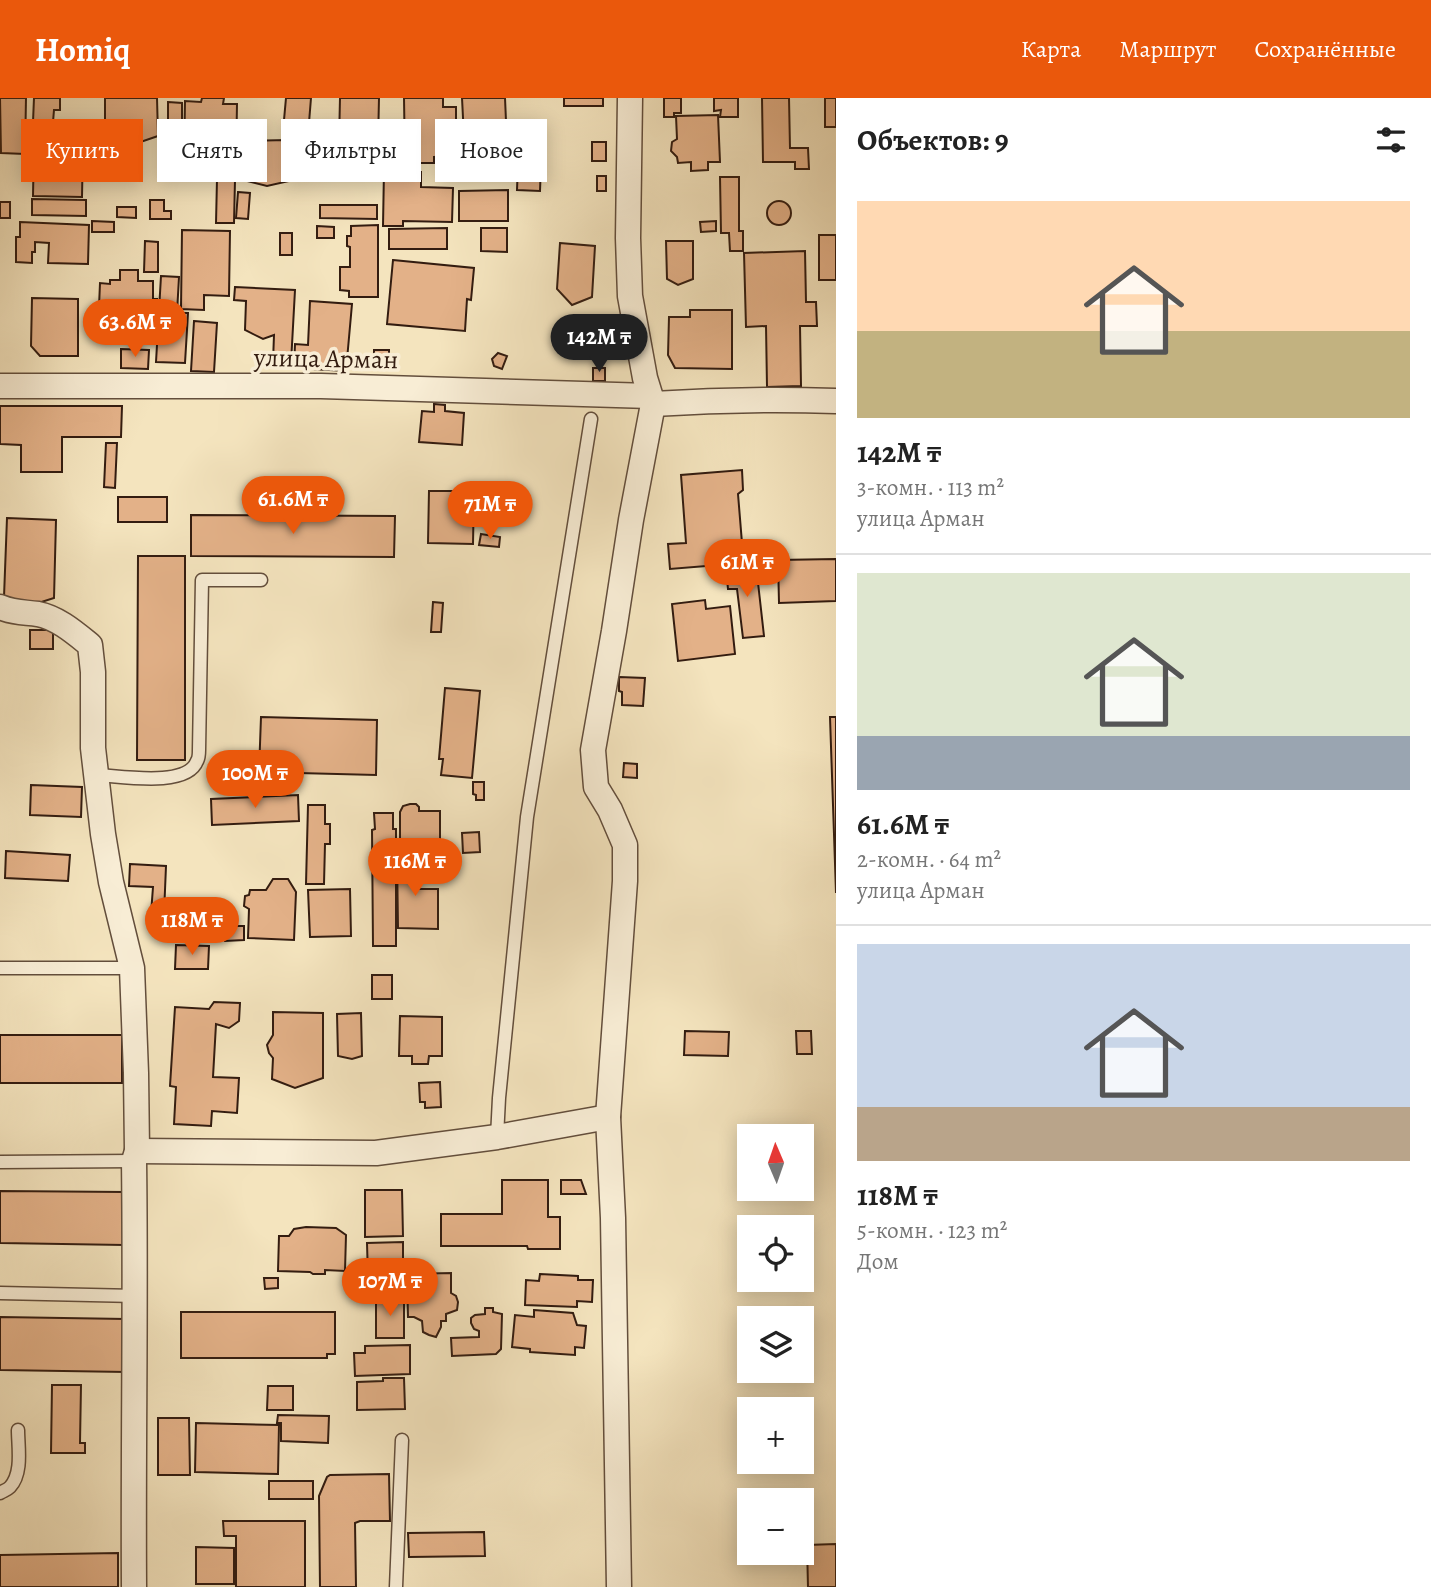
<!DOCTYPE html>
<html lang="ru">
<head>
<meta charset="utf-8">
<style>
  :root { --surface:#fff; --page:#f2f2f2; --text:#222; --muted:#767676; --line:#e0e0e0; --accent:#ea580c }
  body { margin:0; font-family:Alegreya,serif; background:var(--page); color:var(--text); height:100vh; display:flex; flex-direction:column; font-size:26px; white-space:nowrap }
  * { box-sizing:border-box; margin:0 }
  p { font-size:23px; color:var(--muted) }
  .icon { flex:none; width:38px; height:38px; fill:none; stroke:currentColor; stroke-width:2; stroke-linecap:round; stroke-linejoin:round }
  .map { position:relative; flex:1; overflow:hidden }
  .sheet { display:flex; flex-direction:column; background:var(--surface); width:595px }
  .sheet>* { flex:none }
  .top-card { position:absolute; left:21px; top:21px; width:665px; height:63px; display:flex; gap:14px }
  .needle { width:46px; rotate:358deg }
  .fabs { position:absolute; left:737px; top:1026px; display:grid; gap:14px }
  .fabs a { display:grid; place-items:center; width:77px; height:77px; border-radius:0px; background:var(--surface); box-shadow:0 4px 18px #0003; font-size:35px }
  .price { position:absolute; translate:-50% -60px; padding:0 16px; border-radius:24px; background:var(--accent); color:#fff; font-size:23px; line-height:46px; filter:drop-shadow(0 2px 4px #0008) }
  .price::after { content:''; position:absolute; left:50%; top:42px; width:21px; height:16px; margin-left:-10px; background:inherit; clip-path:polygon(0 0,100% 0,50% 100%) }
  .price.on { background:#222; color:#fff }
  ul { padding:0; list-style:none }
  li { display:grid; align-content:center; gap:14px; height:371px; padding:0 21px }
  li+li { border-top:2px solid var(--line) }
  li span { display:grid; place-items:center; height:217px; border-radius:0px; color:#555 }
  li>.icon { margin-inline-start:auto }
  span .icon { width:126px; height:126px; fill:#fffc; stroke-width:1 }
  li b { font-size:30px }
  h2 { display:flex; justify-content:space-between; align-items:center; height:84px; padding:0 21px; font-size:30px }
  .pill { padding:0 24px; border-radius:0px; background:var(--surface); box-shadow:0 4px 18px #0003; font-size:24px; line-height:63px }
  .pill.on { background:var(--accent); color:#fff }
  header { display:flex; align-items:center; gap:42px; box-sizing:border-box; height:98px; padding:0 35px; background:var(--accent); color:#fff }
  header strong { font-size:33px }
  nav { display:flex; gap:38px; margin-inline-start:auto; font-size:24px }
  main { display:flex; flex:1; min-height:0 }
  .map>svg:first-child { display:block }
  .building { fill:#e3b188; stroke:#331c10; stroke-width:2 }
  .lines { fill:none; stroke-linecap:round; stroke-linejoin:round }
  .lane-casing { stroke:#634e3c; stroke-width:15 }
  .street-casing { stroke:#634e3c; stroke-width:27 }
  .lane { stroke:#f8edd5; stroke-width:12 }
  .street { stroke:#f8edd5; stroke-width:24 }
  .labels { text-anchor:middle; stroke-width:7; stroke-linejoin:round; paint-order:stroke }
  .street-label { font-size:26px; fill:#331c10; stroke:#f8edd5 }
</style>
</head>
<body>
<header>
<strong>Homiq</strong>
<nav><a>Карта</a><a>Маршрут</a><a>Сохранённые</a></nav>
</header>
<main>
<div class="map">
<svg width="836" height="1489" viewBox="0 0 836 1489">
  <rect width="100%" height="100%" fill="#f4e4be"/>
  <filter id="stains"><feTurbulence type="fractalNoise" baseFrequency=".00286" numOctaves="4"/><feColorMatrix values="0 0 0 0 .2 0 0 0 0 .09 0 0 0 0 .02 0 0 0 .5 -.17"/></filter>
  <radialGradient id="worn" r=".72"><stop offset=".6" stop-color="#630" stop-opacity="0"/><stop offset="1" stop-color="#630" stop-opacity=".3"/></radialGradient>
  <g class="building">
    <path d="M0,0H26L25,56L1,55Z"/>
    <path d="M34,0H60V12H54L53,24L44,27L33,24Z"/>
    <path d="M105,0H157L158,38L129,48L105,38Z"/>
    <path d="M202,0H224L223,6H237L236,64L184,63L185,3L201,4Z"/>
    <path d="M286,0H311L308,37L288,36L289,22H284Z"/>
    <path d="M340,0H379L378,46L339,45Z"/>
    <path d="M404,0H443V9H456V58L434,59V65H405Z"/>
    <path d="M462,0H505L507,46L538,45L539,63L487,64L486,45L472,46L464,39Z"/>
    <rect x="564" y="0" width="39" height="8"/>
    <path d="M664,0H681V15H674V19H664Z"/>
    <path d="M714,0H738V19H720L721,12L714,13Z"/>
    <path d="M762,0H789L790,50H808L809,71H795V64H763Z"/>
    <rect x="825" y="0" width="11" height="29"/>
    <path d="M168,4L182,5V24L168,23Z"/>
    <path d="M718,17L720,64H708V72L691,73V64L678,65L677,59L671,53L672,44L677,41L676,18Z"/>
    <path d="M287,42V52L295,59L293,69L288,72L289,83L267,88L247,83L246,43Z"/>
    <rect x="592" y="44" width="14" height="19"/>
    <path d="M34,45L83,46L82,99L33,98Z"/>
    <path d="M518,65H541L540,93L517,92Z"/>
    <path d="M384,72L421,74V89L453,90L452,124L403,123V128H383Z"/>
    <rect x="597" y="78" width="9" height="15"/>
    <path d="M720,79H739V133H743V153H730L729,135H721Z"/>
    <path d="M217,81L235,82L234,125H216Z"/>
    <path d="M508,92V123H459V93Z"/>
    <path d="M238,94L250,95L248,121L236,120Z"/>
    <path d="M32,101L86,102V118L32,117Z"/>
    <path d="M150,102H164V113H171V121H150Z"/>
    <circle cx="779" cy="115" r="12"/>
    <rect x="0" y="104" width="10" height="16"/>
    <path d="M320,107H377V121L320,120Z"/>
    <path d="M117,109H136V120L117,119Z"/>
    <path d="M92,123L114,124V134H92Z"/>
    <path d="M716,123V133L701,134L700,124Z"/>
    <path d="M20,124L89,127L88,166L48,165L49,145L35,144V154H32V165L16,164V139H20Z"/>
    <path d="M378,127V199H349V193L340,192V169H350V149L347,148V138H351V128Z"/>
    <path d="M317,128L334,129V140H317Z"/>
    <path d="M447,130V151H389V131Z"/>
    <path d="M481,130H507V154L481,153Z"/>
    <path d="M182,132L230,133L229,198L204,197V212L181,211Z"/>
    <rect x="280" y="135" width="12" height="22"/>
    <rect x="819" y="137" width="17" height="45"/>
    <path d="M145,143L158,144V174H144Z"/>
    <path d="M666,143H693V181L678,187L667,181Z"/>
    <path d="M560,145L595,148L592,199L572,207L557,191Z"/>
    <path d="M805,153L806,204H816L817,228H800L801,288L767,289L766,228L746,229L744,155Z"/>
    <path d="M393,162L474,170L471,202L467,201L465,233L387,226Z"/>
    <path d="M120,172H138V183H153V201H157V220L146,222L147,229L135,235L121,226L120,222H112V210L99,209L100,185L110,186V182H120Z"/>
    <path d="M161,178L179,179L177,215H188L185,265L156,264Z"/>
    <path d="M235,189L295,192L291,265L273,264L274,237L263,241L245,232L246,203L234,202Z"/>
    <path d="M32,200L78,201V258H40L31,248Z"/>
    <path d="M310,203L352,206L346,273L294,270L295,246L308,247Z"/>
    <path d="M690,212H732V271L675,270L668,257L669,219H690Z"/>
    <path d="M194,223L217,225L214,274L191,273Z"/>
    <path d="M121,251L149,252L148,271L121,270Z"/>
    <rect x="374" y="252" width="15" height="17"/>
    <path d="M498,255L507,258L502,271L494,268L492,261Z"/>
    <rect x="593" y="270" width="12" height="13"/>
    <path d="M434,306L445,307V313L464,315L462,347L419,344L422,313L434,314Z"/>
    <path d="M0,308H122L121,339H62V374H21V347L0,346Z"/>
    <path d="M106,345H117L115,390L104,389Z"/>
    <path d="M742,372L743,392L738,396L742,445L746,444V450L754,449L755,464L670,471L668,446L686,445L681,377Z"/>
    <path d="M429,393H474L473,446L428,445Z"/>
    <rect x="118" y="399" width="49" height="25"/>
    <path d="M191,417L395,418L394,459L191,458Z"/>
    <path d="M7,420L56,422L54,500L32,507L4,499Z"/>
    <path d="M481,436L500,439L499,449L479,447Z"/>
    <path d="M138,458H185V662H137Z"/>
    <path d="M836,461V503L779,505L778,462Z"/>
    <path d="M756,467L764,538L743,540L737,491H728L726,471Z"/>
    <path d="M705,502L706,511L730,508L735,556L678,563L672,506Z"/>
    <path d="M433,504L443,505L441,534H431Z"/>
    <rect x="30" y="532" width="23" height="19"/>
    <path d="M619,579L645,580L643,608L622,607V594L619,593Z"/>
    <path d="M445,590L480,593L472,680L441,677L443,661H439Z"/>
    <path d="M261,619L377,622L376,677L259,674Z"/>
    <path d="M830,619H836V795Z"/>
    <path d="M624,665L637,666V680L623,679Z"/>
    <path d="M473,684H484V702H476V697L473,696Z"/>
    <path d="M31,687L82,689L81,719L30,717Z"/>
    <path d="M298,697L299,723L212,727L211,701Z"/>
    <path d="M410,706H416L419,709V713H440V752H400V714L403,708Z"/>
    <path d="M308,707H325V726H330V746H325L324,786H306Z"/>
    <path d="M374,715H393V731H396V848H373L372,732L375,731Z"/>
    <path d="M479,734L480,754L463,755L462,735Z"/>
    <path d="M6,753L70,757L68,783L5,780Z"/>
    <path d="M397,759H419V791H438V831L398,830Z"/>
    <path d="M130,766L166,768L164,816H151L153,789L129,788Z"/>
    <path d="M273,781H288L296,794L294,842L248,840L249,811L244,808L245,798L249,797L250,792H266Z"/>
    <path d="M350,791L351,838L310,839L308,792Z"/>
    <path d="M225,828H244V842L225,843Z"/>
    <path d="M176,847L209,848L208,871H175Z"/>
    <rect x="372" y="877" width="20" height="24"/>
    <path d="M214,904L240,905L239,923L229,930L216,926L213,979L239,980L237,1015L212,1013L211,1028L174,1026L176,989L170,988L175,909L209,911Z"/>
    <path d="M273,914L323,915V980L295,990L272,981L273,960L269,955L267,947L273,937Z"/>
    <path d="M361,915L362,958L352,961L338,958L337,916Z"/>
    <path d="M400,918L442,919V958H429L428,966H412V958H399Z"/>
    <path d="M685,933L729,934L728,958L684,957Z"/>
    <path d="M796,933H811L812,956H797Z"/>
    <rect x="0" y="937" width="122" height="48"/>
    <path d="M440,984L441,1009L425,1010V1004H420L419,985Z"/>
    <path d="M502,1082H548V1119H560V1151H528L527,1148H441V1116H502Z"/>
    <path d="M561,1082H581L586,1096H561Z"/>
    <path d="M365,1092H402L403,1138L365,1139Z"/>
    <path d="M0,1093L125,1094L124,1147L0,1145Z"/>
    <path d="M306,1129L336,1130L346,1137L345,1173L325,1172V1176H313L310,1174L278,1173L279,1138H289L294,1131Z"/>
    <path d="M403,1144V1180H368L367,1145Z"/>
    <path d="M451,1175V1195L456,1198L458,1204L457,1212L446,1216V1223H441V1229L436,1239L429,1237L423,1234L422,1223L414,1219H408L407,1176Z"/>
    <path d="M540,1176L578,1178V1182H593L592,1204L577,1203V1209L525,1207L526,1182L539,1183Z"/>
    <path d="M264,1180H278V1190L265,1191Z"/>
    <rect x="376" y="1200" width="28" height="40"/>
    <path d="M485,1210H493V1214L502,1216L501,1251L496,1256L452,1258L451,1240L479,1239V1233L474,1231L471,1225V1220L475,1217L485,1216Z"/>
    <path d="M534,1212L573,1215L577,1227L586,1228L584,1250L575,1249V1257L530,1254V1251L512,1249L515,1217L534,1219Z"/>
    <path d="M181,1214H335V1256H327V1260H181Z"/>
    <path d="M0,1219L126,1221V1274L0,1272Z"/>
    <path d="M410,1247V1276L355,1278L354,1255H365V1248Z"/>
    <path d="M383,1280H404L405,1311L357,1312V1284L383,1283Z"/>
    <path d="M52,1287H81L80,1345H85V1355H51Z"/>
    <path d="M268,1288H293V1312H267Z"/>
    <path d="M278,1317L329,1318L328,1345L281,1343V1325H277Z"/>
    <path d="M158,1320H189L190,1377H158Z"/>
    <path d="M196,1325L279,1327L278,1376L195,1374Z"/>
    <path d="M389,1376L390,1423H360L355,1425L356,1489H320L319,1398L327,1379L330,1377Z"/>
    <rect x="269" y="1383" width="44" height="18"/>
    <path d="M223,1423H305V1489H236V1438H224Z"/>
    <path d="M484,1434L485,1458L409,1459L408,1435Z"/>
    <path d="M836,1446V1489H808L807,1447Z"/>
    <path d="M196,1449L234,1450V1486H196Z"/>
    <path d="M118,1455V1489H0V1457Z"/>
  </g>
  <g class="lines">
    <defs>
      <g id="lane">
        <path d="M97,677C121,678 187,690 197,663C199,660 199,656 199,652L202,482H261"/>
        <path d="M0,870H132"/>
        <path d="M497,1039L499,1000L527,719L591,321"/>
        <path d="M0,1064L134,1063"/>
        <path d="M0,1195L136,1198"/>
        <path d="M0,1395C3,1393 7,1392 10,1389C23,1375 18,1349 18,1332"/>
        <path d="M396,1489L402,1342"/>
      </g>
      <g id="street">
        <path d="M0,288H321L650,298"/>
        <path d="M653,306C714,302 775,301 836,303"/>
        <path d="M0,509C14,515 23,514 38,516C58,520 75,535 90,547L93,574V650L103,736L111,784L132,870L136,975L137,1053L134,1063C136,1205 133,1347 134,1489"/>
        <path d="M137,1053L376,1055L497,1039L608,1019"/>
        <path d="M619,1489L613,1120L608,1019L625,783V747L610,712L596,689L593,652L614,533L631,422L653,306L645,280L630,198L628,140L630,0"/>
      </g>
    </defs>
    <use href="#lane" class="lane-casing"/>
    <use href="#street" class="street-casing"/>
    <use href="#lane" class="lane"/>
    <use href="#street" class="street"/>
  </g>
  <g class="labels">
    <g class="street-label">
      <text transform="translate(326 260) rotate(1)" y="9">улица Арман</text>
    </g>
  </g>
  <rect width="100%" height="100%" filter="url(#stains)"/>
  <rect width="100%" height="100%" fill="url(#worn)"/>
</svg>
<div class="fabs">
<a><svg class="needle" viewBox="-14 -14 28 28"><path d="M0-13l5 13h-10z" fill="#e53935"/><path d="M0 13l5-13h-10z" fill="#767676"/></svg></a>
<a><svg class="icon" aria-label="locate" viewBox="0 0 24 24"><circle cx="12" cy="12" r="6"/><path d="M12 2v4M12 18v4M2 12h4M18 12h4"/></svg></a>
<a><svg class="icon" aria-label="layers" viewBox="0 0 24 24"><path d="M12 4l9 5-9 5-9-5zM3 14l9 5 9-5"/></svg></a>
<a>+</a>
<a>−</a>
</div>
<b class="price" style="left:135px;top:261px">63.6M ₸</b>
<b class="price on" style="left:599px;top:276px">142M ₸</b>
<b class="price" style="left:293px;top:438px">61.6M ₸</b>
<b class="price" style="left:490px;top:443px">71M ₸</b>
<b class="price" style="left:747px;top:501px">61M ₸</b>
<b class="price" style="left:255px;top:712px">100M ₸</b>
<b class="price" style="left:415px;top:800px">116M ₸</b>
<b class="price" style="left:192px;top:859px">118M ₸</b>
<b class="price" style="left:390px;top:1220px">107M ₸</b>
<div class="top-card">
<a class="pill on">Купить</a>
<a class="pill">Снять</a>
<a class="pill">Фильтры</a>
<a class="pill">Новое</a>
</div>
</div>
<section class="sheet">
<h2>Объектов: 9<svg class="icon" aria-label="filters" viewBox="0 0 24 24"><path d="M4 7h16M4 17h16"/><circle cx="9" cy="7" r="2"/><circle cx="15" cy="17" r="2"/></svg></h2>
<ul>
<li><span style="background:linear-gradient(#ffd9b3 60%,#c2b280 0)"><svg class="icon" aria-label="home" viewBox="0 0 24 24"><path d="M3 11l9-7 9 7M6 9v11h12V9"/></svg></span><div><b>142M ₸</b><p>3-комн. · 113 m²</p><p>улица Арман</p></div></li>
<li><span style="background:linear-gradient(#dfe7d0 75%,#9aa5b1 0)"><svg class="icon" aria-label="home" viewBox="0 0 24 24"><path d="M3 11l9-7 9 7M6 9v11h12V9"/></svg></span><div><b>61.6M ₸</b><p>2-комн. · 64 m²</p><p>улица Арман</p></div></li>
<li><span style="background:linear-gradient(#c9d6e8 75%,#b9a48a 0)"><svg class="icon" aria-label="home" viewBox="0 0 24 24"><path d="M3 11l9-7 9 7M6 9v11h12V9"/></svg></span><div><b>118M ₸</b><p>5-комн. · 123 m²</p><p>Дом</p></div></li>
</ul>
</section>
</main>
</body>
</html>
